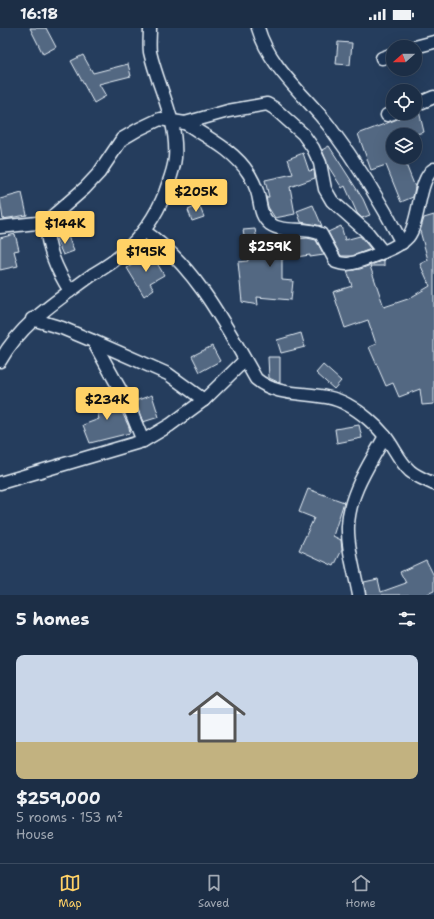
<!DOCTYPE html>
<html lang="en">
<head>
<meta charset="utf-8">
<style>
  :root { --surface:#1c2e46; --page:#293a51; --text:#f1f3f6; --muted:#a0a8b3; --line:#3a4a5f; --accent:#ffd166 }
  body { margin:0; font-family:"Shantell Sans",sans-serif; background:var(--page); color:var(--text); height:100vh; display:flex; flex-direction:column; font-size:15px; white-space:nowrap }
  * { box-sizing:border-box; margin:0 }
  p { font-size:13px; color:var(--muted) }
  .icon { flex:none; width:22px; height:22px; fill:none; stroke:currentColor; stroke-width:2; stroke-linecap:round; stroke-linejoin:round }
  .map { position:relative; height:567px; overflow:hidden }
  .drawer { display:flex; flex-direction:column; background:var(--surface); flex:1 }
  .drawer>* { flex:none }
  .needle { width:26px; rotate:249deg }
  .controls { position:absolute; left:386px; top:12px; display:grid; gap:8px }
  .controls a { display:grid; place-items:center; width:36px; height:36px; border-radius:50%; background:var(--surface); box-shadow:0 4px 16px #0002,0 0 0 1px var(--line); font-size:20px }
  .price { position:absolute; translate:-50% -34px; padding:0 9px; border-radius:4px; background:var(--accent); color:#111; font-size:13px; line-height:26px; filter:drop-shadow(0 1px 2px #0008) }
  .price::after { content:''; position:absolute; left:50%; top:24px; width:12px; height:9px; margin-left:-6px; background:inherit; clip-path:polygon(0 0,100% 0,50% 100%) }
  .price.selected { background:#222; color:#fff }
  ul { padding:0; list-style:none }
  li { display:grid; align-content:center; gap:8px; height:212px; padding:0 16px }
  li+li { border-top:1px solid var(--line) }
  li span { display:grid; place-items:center; height:124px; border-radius:8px; color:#555 }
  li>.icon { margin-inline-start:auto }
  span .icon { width:72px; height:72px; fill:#fffc; stroke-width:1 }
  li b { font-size:17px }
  h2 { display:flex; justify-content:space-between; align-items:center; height:48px; padding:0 16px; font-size:17px }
  .status { display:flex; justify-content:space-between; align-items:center; height:28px; padding:0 20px; background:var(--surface); direction:ltr }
  .status svg { height:11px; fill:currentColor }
  .tab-bar { display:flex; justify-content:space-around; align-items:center; height:56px; border-top:1px solid var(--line); background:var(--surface); font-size:11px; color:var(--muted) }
  .tab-bar a { display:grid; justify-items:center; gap:2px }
  .tab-bar .selected { color:var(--accent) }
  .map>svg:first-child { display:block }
  .building { fill:#536782; stroke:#e8f1f8 }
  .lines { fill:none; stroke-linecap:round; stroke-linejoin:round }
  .minor-casing { stroke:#e8f1f8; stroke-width:15 }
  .minor { stroke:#1d3557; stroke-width:12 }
</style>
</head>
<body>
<div class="status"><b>16:18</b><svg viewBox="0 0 49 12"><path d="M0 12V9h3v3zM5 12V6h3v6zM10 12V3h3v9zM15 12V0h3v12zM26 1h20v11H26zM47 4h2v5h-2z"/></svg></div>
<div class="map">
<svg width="434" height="567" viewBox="0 0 434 567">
  <rect width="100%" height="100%" fill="#253d5d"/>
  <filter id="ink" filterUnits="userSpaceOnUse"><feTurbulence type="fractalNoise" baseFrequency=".025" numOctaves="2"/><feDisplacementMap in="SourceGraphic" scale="8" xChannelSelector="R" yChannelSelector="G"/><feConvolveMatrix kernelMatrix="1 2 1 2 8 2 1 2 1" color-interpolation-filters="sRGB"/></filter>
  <g filter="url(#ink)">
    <g class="building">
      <path d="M30,0H46L56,19L43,26Z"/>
      <path d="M338,14L352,15L350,37L336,36Z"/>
      <path d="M83,27L93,45L128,36L131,48L99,56L106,68L94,75L71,33Z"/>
      <path d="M419,83L424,104L416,106L421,119L415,121V107H393V129H403L415,159L413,169L401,174L386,137L371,142L358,106L395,92L399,90L400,85Z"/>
      <path d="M329,118L363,171L370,187L362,190L357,185L345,158L342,160L328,138L322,122Z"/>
      <path d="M303,125L309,143L314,142L315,150L290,159L295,186L275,190L268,179L266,169H269L265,152L293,146L288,131Z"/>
      <path d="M22,165L27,187L3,191L0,171Z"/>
      <path d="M199,177L204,189L192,193L188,182Z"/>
      <path d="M313,177L322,198L301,194L297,183Z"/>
      <path d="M434,187V376L422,377L420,361L399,369L393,355L386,358L369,319L376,316L368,292L345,300L333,264L352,258L347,243L360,241L384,232V238H370L384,279L408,271L430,258L420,236L428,232L420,203L424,190Z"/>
      <path d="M341,198L345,212L360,208L371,221L352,228H341L328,204Z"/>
      <path d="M255,201L258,217H297L296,211L307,210L316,212L324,227L310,229V227L282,231V252L293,253L291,272L257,269L258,277L242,274L238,234L248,233L243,202Z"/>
      <path d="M15,206L19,222L14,223L18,238L0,242V210Z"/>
      <path d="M67,206L74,223L63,227L56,211Z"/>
      <path d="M151,225L164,247L150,255L154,261L144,268L127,240Z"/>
      <path d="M301,305L305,319L281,325L277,312Z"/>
      <path d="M212,318L220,333L200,344L192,328Z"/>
      <path d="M268,329H280V355L269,350Z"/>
      <path d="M323,337L341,353L334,361L316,345Z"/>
      <path d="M113,365L129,399L130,405L90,415L83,397L99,391L95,377L100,376L99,373L106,371L104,367Z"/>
      <path d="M152,367L159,389L143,394L135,373Z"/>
      <path d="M359,397L362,410L337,415L335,401Z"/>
      <path d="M308,461L344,474L333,508L341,512L342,522L334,538L299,522L314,490L299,484Z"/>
      <path d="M426,532L434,548V563L425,567H366L364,554L378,551L381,564L406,555L400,544Z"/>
    </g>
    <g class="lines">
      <defs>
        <g id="minor">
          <path d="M258,0C269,39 305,67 329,98C357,135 381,174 402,215"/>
          <path d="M415,19L434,14"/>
          <path d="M382,30L393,26"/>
          <path d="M415,77L434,69"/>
          <path d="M387,87L393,85"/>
          <path d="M185,95C207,109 235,123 249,146C252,151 255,157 257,163C261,175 259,187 270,196C285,206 305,198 321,206L336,234C349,239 358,233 371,229C383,224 399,219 408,209C420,195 418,150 434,141"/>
          <path d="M0,199L46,194"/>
          <path d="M144,203C195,237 226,298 256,351C282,373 319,360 348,377C361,384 376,397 385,408C394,419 399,433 410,443C417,449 426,452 434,456"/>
          <path d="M70,263C56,241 47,220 46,194L85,160L99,145L122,111L139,101L160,91L185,95L228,83L267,76L274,80L303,106L313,120L320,135L325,161L332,173L367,204L383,224"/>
          <path d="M32,291L62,300L93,313L168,346L204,372"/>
          <path d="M93,313L127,374L143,413"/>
          <path d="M0,333C22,294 57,273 92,247C102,241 114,234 122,226C141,209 156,188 165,165C169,153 174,142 175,130C178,92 158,60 150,24C149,17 150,8 150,0"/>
          <path d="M0,455L143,413L170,397L204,372L245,332"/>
          <path d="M359,567C355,545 347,520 348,498C349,465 370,436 385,408"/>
        </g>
      </defs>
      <use href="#minor" class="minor-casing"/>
      <use href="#minor" class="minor"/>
    </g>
  </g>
</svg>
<div class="controls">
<a><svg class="needle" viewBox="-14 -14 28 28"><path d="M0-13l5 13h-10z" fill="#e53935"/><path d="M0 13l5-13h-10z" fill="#a0a8b3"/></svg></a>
<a><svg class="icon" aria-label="locate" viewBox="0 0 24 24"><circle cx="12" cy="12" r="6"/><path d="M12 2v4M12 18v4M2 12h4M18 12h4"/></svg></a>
<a><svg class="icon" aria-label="layers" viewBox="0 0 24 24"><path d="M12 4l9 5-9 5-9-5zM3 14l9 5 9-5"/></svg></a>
</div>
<b class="price" style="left:196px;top:185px">$205K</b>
<b class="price" style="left:65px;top:217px">$144K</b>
<b class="price selected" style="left:270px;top:240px">$259K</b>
<b class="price" style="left:146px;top:245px">$195K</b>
<b class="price" style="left:107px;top:393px">$234K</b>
</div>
<section class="drawer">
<h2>5 homes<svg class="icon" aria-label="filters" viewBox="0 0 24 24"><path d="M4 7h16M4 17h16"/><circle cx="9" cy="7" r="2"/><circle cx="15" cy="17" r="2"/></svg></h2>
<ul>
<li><span style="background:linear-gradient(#c9d6e8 70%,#c2b280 0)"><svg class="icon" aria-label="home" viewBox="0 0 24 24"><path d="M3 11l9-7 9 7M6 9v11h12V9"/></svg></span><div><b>$259,000</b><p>5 rooms · 153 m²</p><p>House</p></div></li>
</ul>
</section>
<nav class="tab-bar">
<a class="selected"><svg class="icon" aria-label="map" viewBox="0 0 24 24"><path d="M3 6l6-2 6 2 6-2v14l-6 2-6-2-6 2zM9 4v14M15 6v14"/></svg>Map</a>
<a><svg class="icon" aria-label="saved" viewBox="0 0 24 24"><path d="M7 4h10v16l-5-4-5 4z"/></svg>Saved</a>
<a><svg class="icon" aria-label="home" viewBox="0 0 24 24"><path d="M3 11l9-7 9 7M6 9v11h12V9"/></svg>Home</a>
</nav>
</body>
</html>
